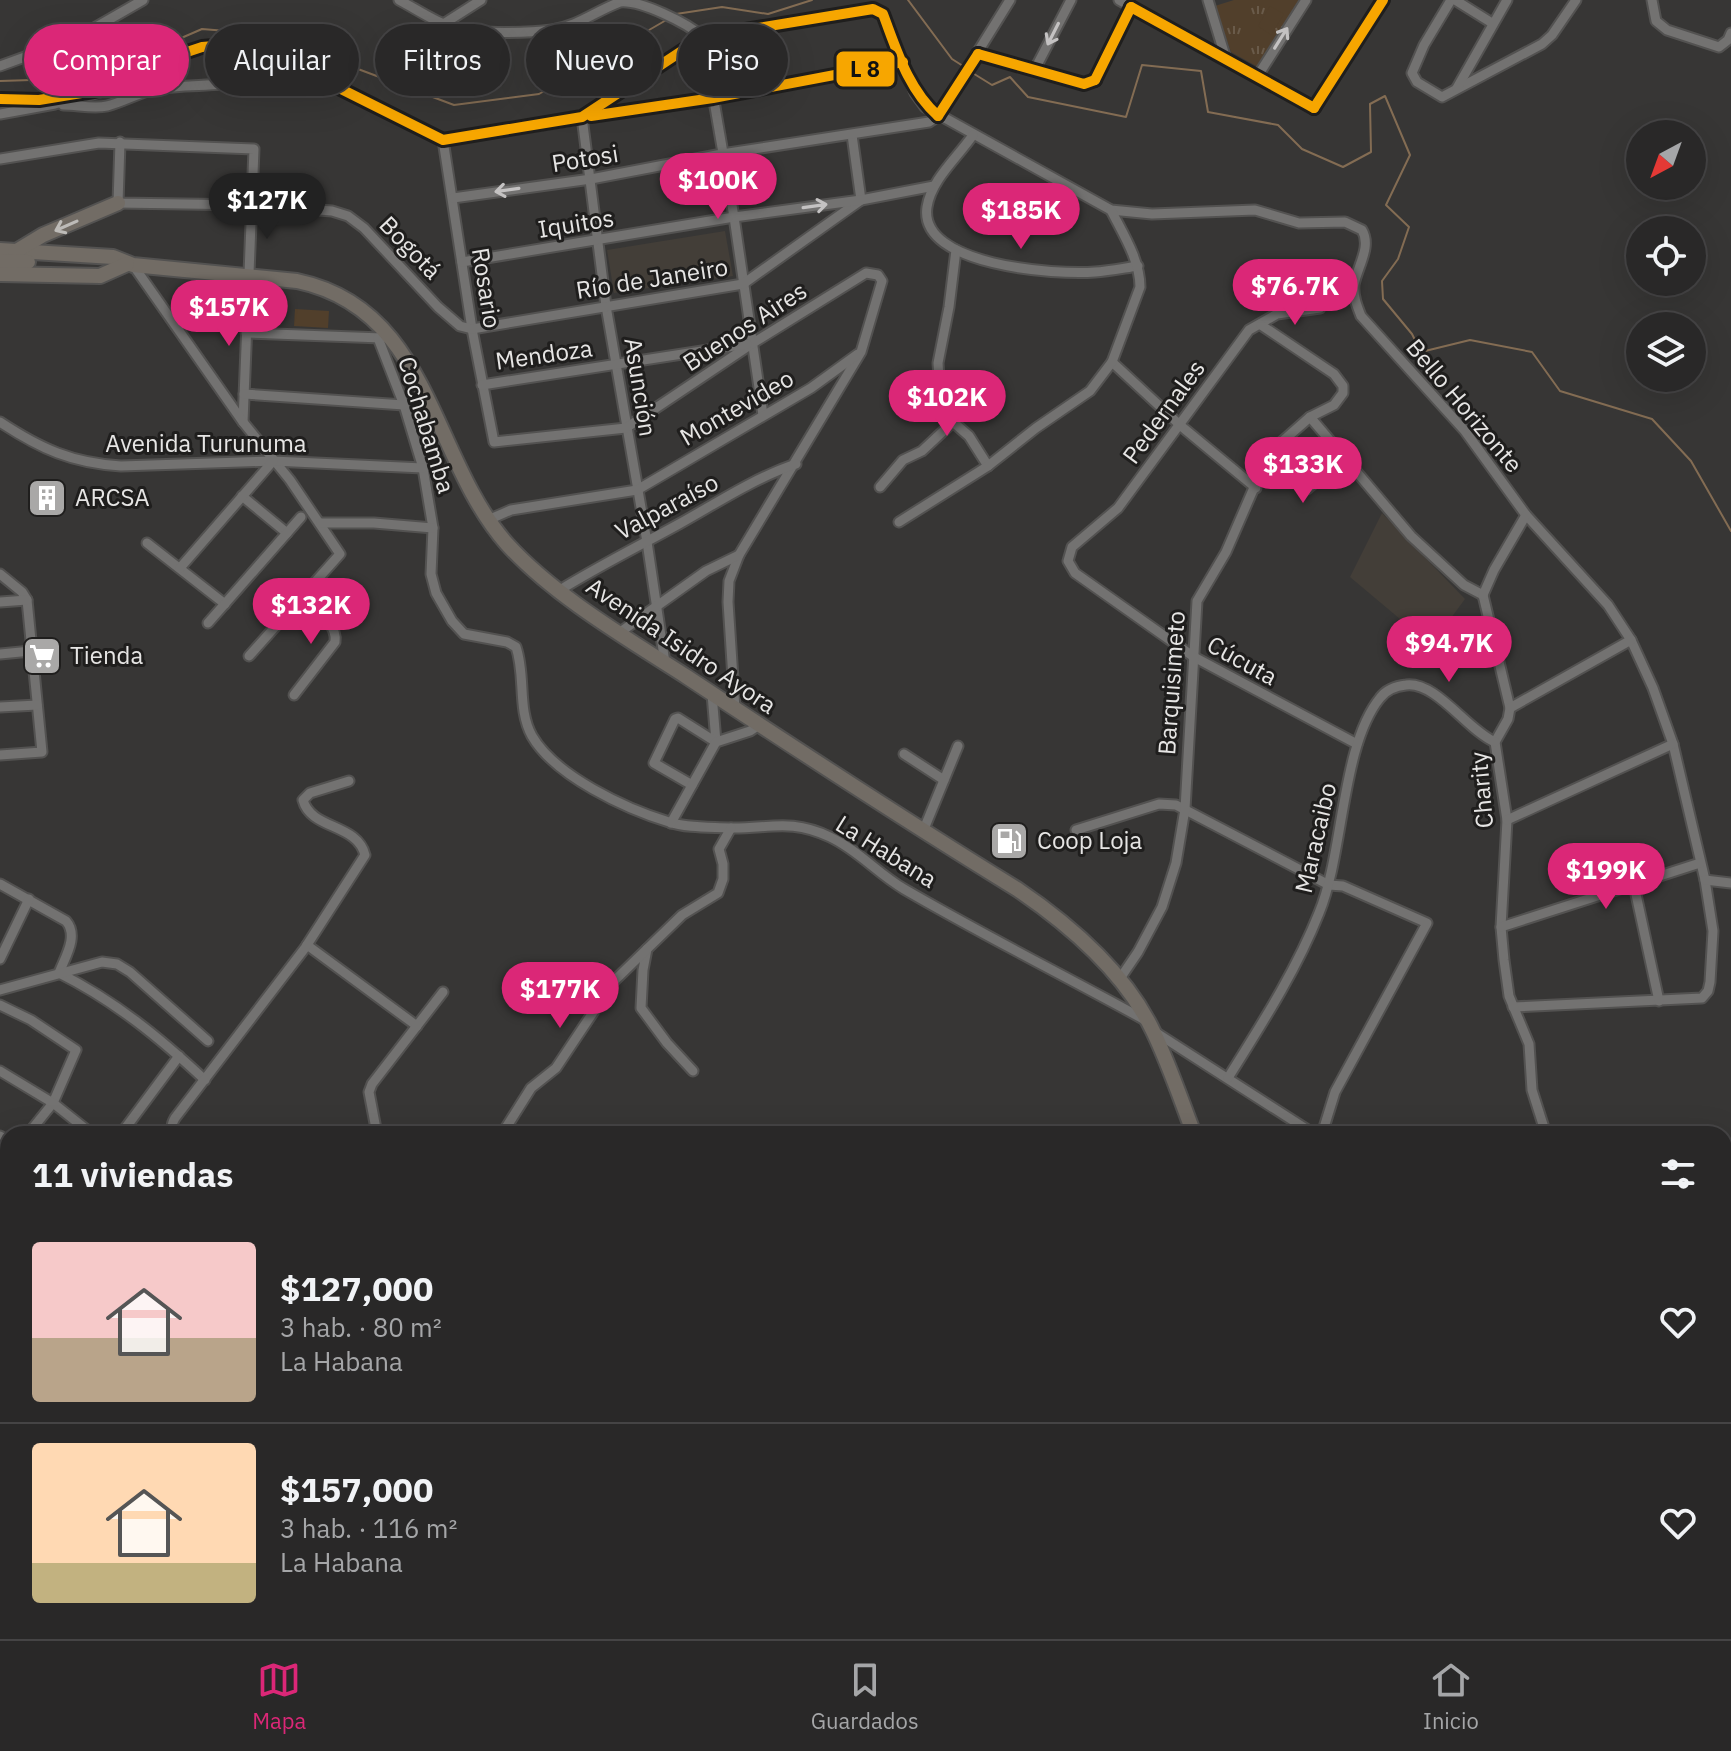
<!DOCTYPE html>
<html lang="es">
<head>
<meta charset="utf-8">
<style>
  :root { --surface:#292828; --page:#313030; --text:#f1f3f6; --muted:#a5a6a8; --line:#454445; --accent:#db2777 }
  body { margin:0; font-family:"IBM Plex Sans",sans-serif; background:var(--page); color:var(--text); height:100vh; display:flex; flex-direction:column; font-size:30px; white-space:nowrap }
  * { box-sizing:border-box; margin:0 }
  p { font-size:26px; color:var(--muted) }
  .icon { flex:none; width:44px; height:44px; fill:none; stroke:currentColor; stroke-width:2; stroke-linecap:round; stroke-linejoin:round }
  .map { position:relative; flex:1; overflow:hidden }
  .sheet { position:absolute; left:0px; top:1126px; width:1732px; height:514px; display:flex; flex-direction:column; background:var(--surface); border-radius:24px 24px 0 0; box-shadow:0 8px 32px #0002,0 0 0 2px var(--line) }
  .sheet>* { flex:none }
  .banner { position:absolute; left:24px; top:24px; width:800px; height:72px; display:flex; gap:16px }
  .needle { width:52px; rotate:221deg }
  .tools { position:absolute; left:1626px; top:120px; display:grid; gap:16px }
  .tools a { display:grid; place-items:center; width:80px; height:80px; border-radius:50%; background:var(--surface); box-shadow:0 8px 32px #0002,0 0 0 2px var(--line); font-size:40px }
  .price { position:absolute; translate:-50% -68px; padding:0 18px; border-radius:28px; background:var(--accent); color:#fff; font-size:26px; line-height:52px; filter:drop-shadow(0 2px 4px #0008) }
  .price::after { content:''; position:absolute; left:50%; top:48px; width:24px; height:18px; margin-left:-12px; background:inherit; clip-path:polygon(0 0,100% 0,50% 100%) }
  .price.on { background:#222; color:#fff }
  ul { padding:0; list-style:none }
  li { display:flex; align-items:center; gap:24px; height:200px; padding:0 32px }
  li+li { border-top:2px solid var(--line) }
  li span { display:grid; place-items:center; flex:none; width:224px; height:160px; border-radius:8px; color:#555 }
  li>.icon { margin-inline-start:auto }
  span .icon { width:96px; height:96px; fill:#fffc; stroke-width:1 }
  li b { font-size:34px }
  h2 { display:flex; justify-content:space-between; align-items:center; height:96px; padding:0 32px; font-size:34px }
  .tag { padding:0 28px; border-radius:36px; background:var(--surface); box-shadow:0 8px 32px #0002,0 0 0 2px var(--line); font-size:28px; line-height:72px }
  .tag.on { background:var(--accent); color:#fff }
  .tab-bar { display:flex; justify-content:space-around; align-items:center; height:112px; border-top:2px solid var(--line); background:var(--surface); font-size:22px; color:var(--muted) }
  .tab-bar a { display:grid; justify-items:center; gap:4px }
  .tab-bar .on { color:var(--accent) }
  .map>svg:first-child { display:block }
  .built { fill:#433e38 }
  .grass { fill:url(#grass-tufts) }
  .garden { fill:#513f2b }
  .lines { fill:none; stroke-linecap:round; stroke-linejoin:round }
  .stream { stroke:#836c53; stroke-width:2 }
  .street-casing { stroke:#535251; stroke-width:13 }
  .primary-casing { stroke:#535251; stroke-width:18 }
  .highway-casing { stroke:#535251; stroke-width:20 }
  .street { stroke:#737271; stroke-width:9 }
  .primary { stroke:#726c65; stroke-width:14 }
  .highway { stroke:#776d63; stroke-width:16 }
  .bus-1-casing { stroke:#1f1e1d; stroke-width:16 }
  .bus-1 { stroke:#f7a600; stroke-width:10 }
  .oneway { stroke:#c4c2c2 }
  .oneway2 { stroke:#bdbbb8 }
  .labels { text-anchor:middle; stroke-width:6; stroke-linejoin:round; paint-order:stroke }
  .street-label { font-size:24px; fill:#e6e5e4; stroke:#1f1e1d }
  .poi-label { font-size:24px; fill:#e6e5e4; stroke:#1f1e1d; text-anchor:start }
  .line-badge { stroke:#1f1e1d; stroke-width:3 }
  .pale-badge-label { font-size:22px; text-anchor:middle; font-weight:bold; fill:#111 }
</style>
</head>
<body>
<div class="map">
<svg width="1731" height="1639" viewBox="0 0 1731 1639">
  <defs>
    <pattern id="grass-tufts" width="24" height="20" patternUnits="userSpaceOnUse" patternTransform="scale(2)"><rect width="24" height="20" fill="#513f2b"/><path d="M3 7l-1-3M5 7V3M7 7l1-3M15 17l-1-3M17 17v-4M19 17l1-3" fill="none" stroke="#6a5b4a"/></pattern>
  </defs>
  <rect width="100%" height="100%" fill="#373635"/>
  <g class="built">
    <path d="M725,231L733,276L614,293L607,250Z"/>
    <path d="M1382,513L1465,599L1431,645L1350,577Z"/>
    <path d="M542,1632H679L675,1637L663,1639H570Z"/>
  </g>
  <g class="grass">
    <path d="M1234,0H1299L1258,67L1231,52L1215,6Z"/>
    <path d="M8,1578V1617L0,1615V1580Z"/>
  </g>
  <g class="garden">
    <path d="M1270,6L1284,14L1271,35L1258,26Z"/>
    <path d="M83,43L91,58L59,73L52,58Z"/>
    <path d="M295,309L329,311L328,328L294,326Z"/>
  </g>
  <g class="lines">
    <g class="stream">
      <path d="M908,0L952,59L963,66"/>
      <path d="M676,14L722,7L768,14L812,0"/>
      <path d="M971,72L992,85L1010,77L1028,97L1126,117L1142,65L1201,71L1208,112L1278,125L1302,149L1343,167L1371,152L1370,104L1385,96L1410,155L1386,205L1409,227L1398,259L1382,281L1383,299L1412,334L1421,352L1470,340L1532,352L1560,391L1652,419L1691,461L1731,531"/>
      <path d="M0,81L63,79L128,68L149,61L179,39L202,29L251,33L318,54L454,105L539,94L668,19"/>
    </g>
    <defs>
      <g id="street">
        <path d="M399,0C418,10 439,25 460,29C481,34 530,33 552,30C578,26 596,11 620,2C641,0 687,23 703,37L734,217L763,415"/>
        <path d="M1119,0L1314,108L1383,0"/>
        <path d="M1208,0L1226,59"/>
        <path d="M1451,0L1424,45L1412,73L1417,82L1442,97L1542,44L1552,35L1576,0"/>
        <path d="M1455,0L1492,23"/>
        <path d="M1652,0L1656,21L1667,30L1719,47L1728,40L1731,33"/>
        <path d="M445,23L481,0"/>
        <path d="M978,54L1084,84L1095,80L1131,7"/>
        <path d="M0,66L77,38L143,0"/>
        <path d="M1035,69L1071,0"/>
        <path d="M1257,77L1306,0"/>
        <path d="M1457,88L1507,0"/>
        <path d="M0,99L39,100L66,96"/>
        <path d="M63,105C77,105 94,109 107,106C123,102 138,93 155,89C201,81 247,93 287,62"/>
        <path d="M0,114L55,104L118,87L187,52L222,44L250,46L287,62L443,140L713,98L903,62"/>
        <path d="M582,117L703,37L873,9L883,14L915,93L925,107L1111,210L1152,214L1255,210L1299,223L1345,222L1362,230C1372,247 1357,267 1354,285C1353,296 1357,306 1361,316L1465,431L1526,515L1608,605L1631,640L1653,688L1673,744L1705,880L1713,931L1710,982L1708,991L1702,998L1513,1007"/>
        <path d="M582,117L606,306L647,542L665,663"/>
        <path d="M852,135L861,200"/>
        <path d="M973,135C957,158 931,180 927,207C918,266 1056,275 1095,272C1109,271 1124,268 1138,266"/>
        <path d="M443,140L472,329L494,442L626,428L753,343L866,273L878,275L882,281L861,352L739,555L729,581L728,602L735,709"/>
        <path d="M120,142L118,203L251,205L332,211L348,216L364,228L438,307L460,326L472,329L743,284L861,200"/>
        <path d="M0,159L99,143L254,149L243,422"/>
        <path d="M453,198L591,179L722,154L929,122L938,116L1010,0"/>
        <path d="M956,250L949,307L938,363L940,392L953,422L969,436L988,466"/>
        <path d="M462,262L734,217L861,200L934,186"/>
        <path d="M133,265L243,422L290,480L340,554L249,656"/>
        <path d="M1320,308L1277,314L1249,330L1118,508L1072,547L1068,561L1075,573L1194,657L1357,744"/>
        <path d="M246,333L382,338"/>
        <path d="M378,338L404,405L423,468L433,528L431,574L436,593L452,621L464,634L507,642L516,647C526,676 517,709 532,736C555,776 626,809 669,822C686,828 710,827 729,828C769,829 790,818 830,837C858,850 878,874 904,889C983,935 1065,976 1145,1020"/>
        <path d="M1112,362L1181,426L1256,488"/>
        <path d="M482,385L747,344"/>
        <path d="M244,394L404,405"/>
        <path d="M1310,417L1411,536L1464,585L1483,595"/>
        <path d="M0,422C41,449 72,463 121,466L273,461L423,468"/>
        <path d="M1269,453L1300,485L1307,489L1344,458"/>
        <path d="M880,487L903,460L922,451L953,422"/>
        <path d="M242,496L287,533"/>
        <path d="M488,520L511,510L637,490L811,388L858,354"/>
        <path d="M899,522L988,466L1036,428L1090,391L1112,362L1140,287C1140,260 1123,234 1111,210"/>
        <path d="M321,523H374L433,528"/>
        <path d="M147,543L225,604"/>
        <path d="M180,568L273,461"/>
        <path d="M0,574L22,592L27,600L42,752L0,755"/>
        <path d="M560,590C599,566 639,546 679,524C717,503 754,478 796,464"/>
        <path d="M1483,595L1510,708L1508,719L1495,742L1507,820L1501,927L1504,960L1509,996L1529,1044L1532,1090L1546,1134"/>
        <path d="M1483,595L1494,570L1526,515"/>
        <path d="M0,602L27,600"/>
        <path d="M208,623L301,517"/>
        <path d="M619,633L706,571L739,555"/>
        <path d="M0,654L31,651"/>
        <path d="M712,694L716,742"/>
        <path d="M294,695L335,642C338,623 314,610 301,599"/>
        <path d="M0,707L37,705"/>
        <path d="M1510,708L1631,640"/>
        <path d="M904,754L944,780"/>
        <path d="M692,785L654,763L675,719L678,718L716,742"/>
        <path d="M1507,820L1673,744"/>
        <path d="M671,823L716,742L750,731L759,725"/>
        <path d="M924,829L958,746"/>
        <path d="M1076,830L1159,804L1176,805L1329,885L1343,886L1427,923L1335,1092L1322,1134"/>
        <path d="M1705,880L1731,883"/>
        <path d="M0,884L66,921C79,936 65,957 59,973C115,1001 160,1038 205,1080"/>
        <path d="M1634,885L1659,1001"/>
        <path d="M1501,927L1700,863"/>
        <path d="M307,945L417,1026"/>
        <path d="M0,959L29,899"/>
        <path d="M1119,980L1138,952L1162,907L1176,863L1185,809L1197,601L1226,552L1269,453L1310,417L1334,405L1343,393V386L1334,374L1261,325"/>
        <path d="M0,990L102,962L117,964L130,972L208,1041"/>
        <path d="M0,1005L31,1020L76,1050L53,1103L28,1134"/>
        <path d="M1155,1032L1314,1134"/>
        <path d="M0,1071L53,1103L92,1134"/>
        <path d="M693,1071L667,1043L641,1008L643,970L647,949L682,915L718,893L723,879V864L719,849L731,828"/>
        <path d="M1228,1078C1261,1025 1296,971 1319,913C1344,853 1341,746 1380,698C1386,690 1396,686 1406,685C1436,681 1467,730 1495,742"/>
        <path d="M121,1134L179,1056"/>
        <path d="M177,1134C171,1128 171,1125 175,1118L305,948L365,855C357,823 311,830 303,800L310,793L349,781"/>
        <path d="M377,1134L369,1092L372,1084L443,992"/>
        <path d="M502,1134L531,1088L556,1068L614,981L647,949"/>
        <path d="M0,1136L8,1141"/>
        <path d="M0,1178L8,1164"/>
        <path d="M0,1261L8,1265"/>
        <path d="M0,1326L8,1330"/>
        <path d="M0,1393L8,1398"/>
        <path d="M1724,1447L1731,1439"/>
        <path d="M0,1574L8,1572"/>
        <path d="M0,1621L8,1622"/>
        <path d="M96,1632L112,1639"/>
        <path d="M530,1632L552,1639"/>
        <path d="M703,1632L706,1639"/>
        <path d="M1073,1632L1078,1639"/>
        <path d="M1149,1632V1639"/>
        <path d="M1235,1632L1236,1639"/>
        <path d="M52,1639L56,1632"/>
        <path d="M192,1639L194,1632"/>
        <path d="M220,1639L234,1632"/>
        <path d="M1038,1639L1046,1632"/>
        <path d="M1278,1639L1303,1635"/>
      </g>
      <g id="primary">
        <path d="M0,250L113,257L133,265L297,281C431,309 430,457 507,544C554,596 628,639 687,677C796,749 906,821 1017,889C1070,925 1125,972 1153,1031C1169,1064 1181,1100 1194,1134"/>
        <path d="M15,252L43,235L118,203"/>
        <path d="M0,261L28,262"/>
        <path d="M0,274L100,276L127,264"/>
        <path d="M1541,1632L1553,1639"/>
      </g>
      <g id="highway">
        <path d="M0,1469L8,1472"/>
        <path d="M0,1489L8,1492"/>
        <path d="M418,1632L440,1639"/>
      </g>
    </defs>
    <use href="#street" class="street-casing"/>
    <use href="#primary" class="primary-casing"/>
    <use href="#highway" class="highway-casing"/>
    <use href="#street" class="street"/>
    <use href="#primary" class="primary"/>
    <use href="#highway" class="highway"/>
    <defs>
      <g id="bus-1">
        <path d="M1131,7L1314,108"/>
        <path d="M978,54L1084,84L1095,80"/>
        <path d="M1095,80L1131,7"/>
        <path d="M0,99L39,100L118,87L187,52L202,47L238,44L287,62L443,140L582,117L703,37L873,9L883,14C897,51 908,89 938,116"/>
        <path d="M1314,108L1383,0"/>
        <path d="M591,116L713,98L903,62"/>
        <path d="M938,116L978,54"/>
      </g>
    </defs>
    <use href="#bus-1" class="bus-1-casing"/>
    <use href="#bus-1" class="bus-1"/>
  </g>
  <defs><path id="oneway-shaft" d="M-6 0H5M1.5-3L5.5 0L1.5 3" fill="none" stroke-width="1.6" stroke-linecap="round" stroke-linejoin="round" transform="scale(2)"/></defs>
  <g class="oneway">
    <use href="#oneway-shaft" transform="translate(1053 34) rotate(117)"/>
    <use href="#oneway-shaft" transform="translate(1281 38) rotate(-58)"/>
    <use href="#oneway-shaft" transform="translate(507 190) rotate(172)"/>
    <use href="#oneway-shaft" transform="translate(815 206) rotate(-8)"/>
  </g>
  <use class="oneway2" href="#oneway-shaft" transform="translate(66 226) rotate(156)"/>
  <defs>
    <symbol id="building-square" viewBox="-11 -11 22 22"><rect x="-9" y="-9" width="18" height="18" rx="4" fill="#a9a8a7" stroke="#1f1e1d"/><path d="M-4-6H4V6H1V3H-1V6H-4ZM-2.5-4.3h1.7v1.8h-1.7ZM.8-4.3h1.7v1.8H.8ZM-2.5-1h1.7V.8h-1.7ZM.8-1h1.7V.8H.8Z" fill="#fff"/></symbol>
    <symbol id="supermarket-square" viewBox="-11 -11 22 22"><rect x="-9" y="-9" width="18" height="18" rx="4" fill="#a9a8a7" stroke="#1f1e1d"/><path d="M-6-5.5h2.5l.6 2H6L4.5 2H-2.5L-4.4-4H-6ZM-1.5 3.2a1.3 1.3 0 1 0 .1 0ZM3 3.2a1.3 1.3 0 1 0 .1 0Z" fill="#fff"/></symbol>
    <symbol id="fuel-square" viewBox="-11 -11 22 22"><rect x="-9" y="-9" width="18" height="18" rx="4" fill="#a9a8a7" stroke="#1f1e1d"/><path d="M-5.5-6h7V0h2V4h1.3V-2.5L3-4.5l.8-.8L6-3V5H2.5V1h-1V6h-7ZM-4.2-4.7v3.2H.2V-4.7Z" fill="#fff"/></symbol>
  </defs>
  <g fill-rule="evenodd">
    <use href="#building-square" x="25" y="476" width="44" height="44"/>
    <use href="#supermarket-square" x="20" y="634" width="44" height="44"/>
    <use href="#fuel-square" x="987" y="819" width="44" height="44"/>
  </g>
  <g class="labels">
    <g class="street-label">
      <text transform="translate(585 159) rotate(-9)" y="8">Potosi</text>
      <text transform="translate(576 224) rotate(-9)" y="8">Iquitos</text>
      <text transform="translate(410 248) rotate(46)" y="8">Bogotá</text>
      <text transform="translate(652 279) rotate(-9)" y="8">Río de Janeiro</text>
      <text transform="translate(486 288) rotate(81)" y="8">Rosario</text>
      <text transform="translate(745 327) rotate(-33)" y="8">Buenos Aires</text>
      <text transform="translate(544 355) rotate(-8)" y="8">Mendoza</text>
      <text transform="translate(640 387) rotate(81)" y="8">Asunción</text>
      <text transform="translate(1464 406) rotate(50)" y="8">Bello Horizonte</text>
      <text transform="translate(737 408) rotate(-30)" y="8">Montevideo</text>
      <text transform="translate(1164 412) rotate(-54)" y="8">Pedernales</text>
      <text transform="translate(426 425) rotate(73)" y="8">Cochabamba</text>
      <text x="206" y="452">Avenida Turunuma</text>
      <text transform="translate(667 507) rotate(-28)" y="8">Valparaíso</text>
      <text transform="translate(681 646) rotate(34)" y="8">Avenida Isidro Ayora</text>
      <text transform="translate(1242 661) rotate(29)" y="8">Cúcuta</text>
      <text transform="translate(1172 683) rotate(-86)" y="8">Barquisimeto</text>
      <text transform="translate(1482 790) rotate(-95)" y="8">Charity</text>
      <text transform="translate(1316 838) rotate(-77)" y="8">Maracaibo</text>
      <text transform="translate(886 852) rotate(32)" y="8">La Habana</text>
    </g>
    <g class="poi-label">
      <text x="75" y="506">ARCSA</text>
      <text x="70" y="664">Tienda</text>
      <text x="1037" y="849">Coop Loja</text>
    </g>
  </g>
  <rect class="line-badge" x="835" y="50" width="61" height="38" rx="8" fill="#f7a600"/>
  <g class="pale-badge-label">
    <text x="865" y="77">L 8</text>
  </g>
</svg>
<div class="tools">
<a><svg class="needle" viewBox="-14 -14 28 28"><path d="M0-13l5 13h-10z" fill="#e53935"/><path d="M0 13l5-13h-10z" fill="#a5a6a8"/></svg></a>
<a><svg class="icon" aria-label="locate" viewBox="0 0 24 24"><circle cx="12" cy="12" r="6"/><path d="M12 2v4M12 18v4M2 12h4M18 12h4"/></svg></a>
<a><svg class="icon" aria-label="layers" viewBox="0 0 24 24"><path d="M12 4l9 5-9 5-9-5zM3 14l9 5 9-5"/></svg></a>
</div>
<b class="price" style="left:718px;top:221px">$100K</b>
<b class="price on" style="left:267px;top:241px">$127K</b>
<b class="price" style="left:1021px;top:251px">$185K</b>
<b class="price" style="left:1295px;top:327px">$76.7K</b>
<b class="price" style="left:229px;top:348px">$157K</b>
<b class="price" style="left:947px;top:438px">$102K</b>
<b class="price" style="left:1303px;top:505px">$133K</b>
<b class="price" style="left:311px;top:646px">$132K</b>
<b class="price" style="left:1449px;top:684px">$94.7K</b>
<b class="price" style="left:1606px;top:911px">$199K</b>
<b class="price" style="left:560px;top:1030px">$177K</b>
<div class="banner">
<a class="tag on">Comprar</a>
<a class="tag">Alquilar</a>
<a class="tag">Filtros</a>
<a class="tag">Nuevo</a>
<a class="tag">Piso</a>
</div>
<section class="sheet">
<h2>11 viviendas<svg class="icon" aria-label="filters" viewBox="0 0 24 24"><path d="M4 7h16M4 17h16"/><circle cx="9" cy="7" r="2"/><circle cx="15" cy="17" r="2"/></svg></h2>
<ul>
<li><span style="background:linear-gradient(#f6c9c9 60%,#b9a48a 0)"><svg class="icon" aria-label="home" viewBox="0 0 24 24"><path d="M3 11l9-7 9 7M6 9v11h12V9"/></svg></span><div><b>$127,000</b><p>3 hab. · 80 m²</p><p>La Habana</p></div><svg class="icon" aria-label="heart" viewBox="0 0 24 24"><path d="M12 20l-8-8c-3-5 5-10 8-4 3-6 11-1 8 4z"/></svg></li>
<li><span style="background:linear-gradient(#ffd9b3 75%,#c2b280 0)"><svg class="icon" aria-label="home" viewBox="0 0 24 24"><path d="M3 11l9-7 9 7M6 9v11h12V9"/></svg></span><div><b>$157,000</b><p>3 hab. · 116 m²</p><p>La Habana</p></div><svg class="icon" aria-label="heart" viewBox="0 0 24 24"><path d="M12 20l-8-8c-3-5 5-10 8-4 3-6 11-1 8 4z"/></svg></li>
</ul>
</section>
</div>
<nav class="tab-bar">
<a class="on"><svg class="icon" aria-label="map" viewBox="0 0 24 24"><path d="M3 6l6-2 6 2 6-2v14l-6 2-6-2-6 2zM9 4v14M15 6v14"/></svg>Mapa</a>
<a><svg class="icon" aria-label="saved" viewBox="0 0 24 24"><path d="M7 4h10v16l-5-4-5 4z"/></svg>Guardados</a>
<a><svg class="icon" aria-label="home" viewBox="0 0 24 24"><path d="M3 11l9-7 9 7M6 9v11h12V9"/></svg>Inicio</a>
</nav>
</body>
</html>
